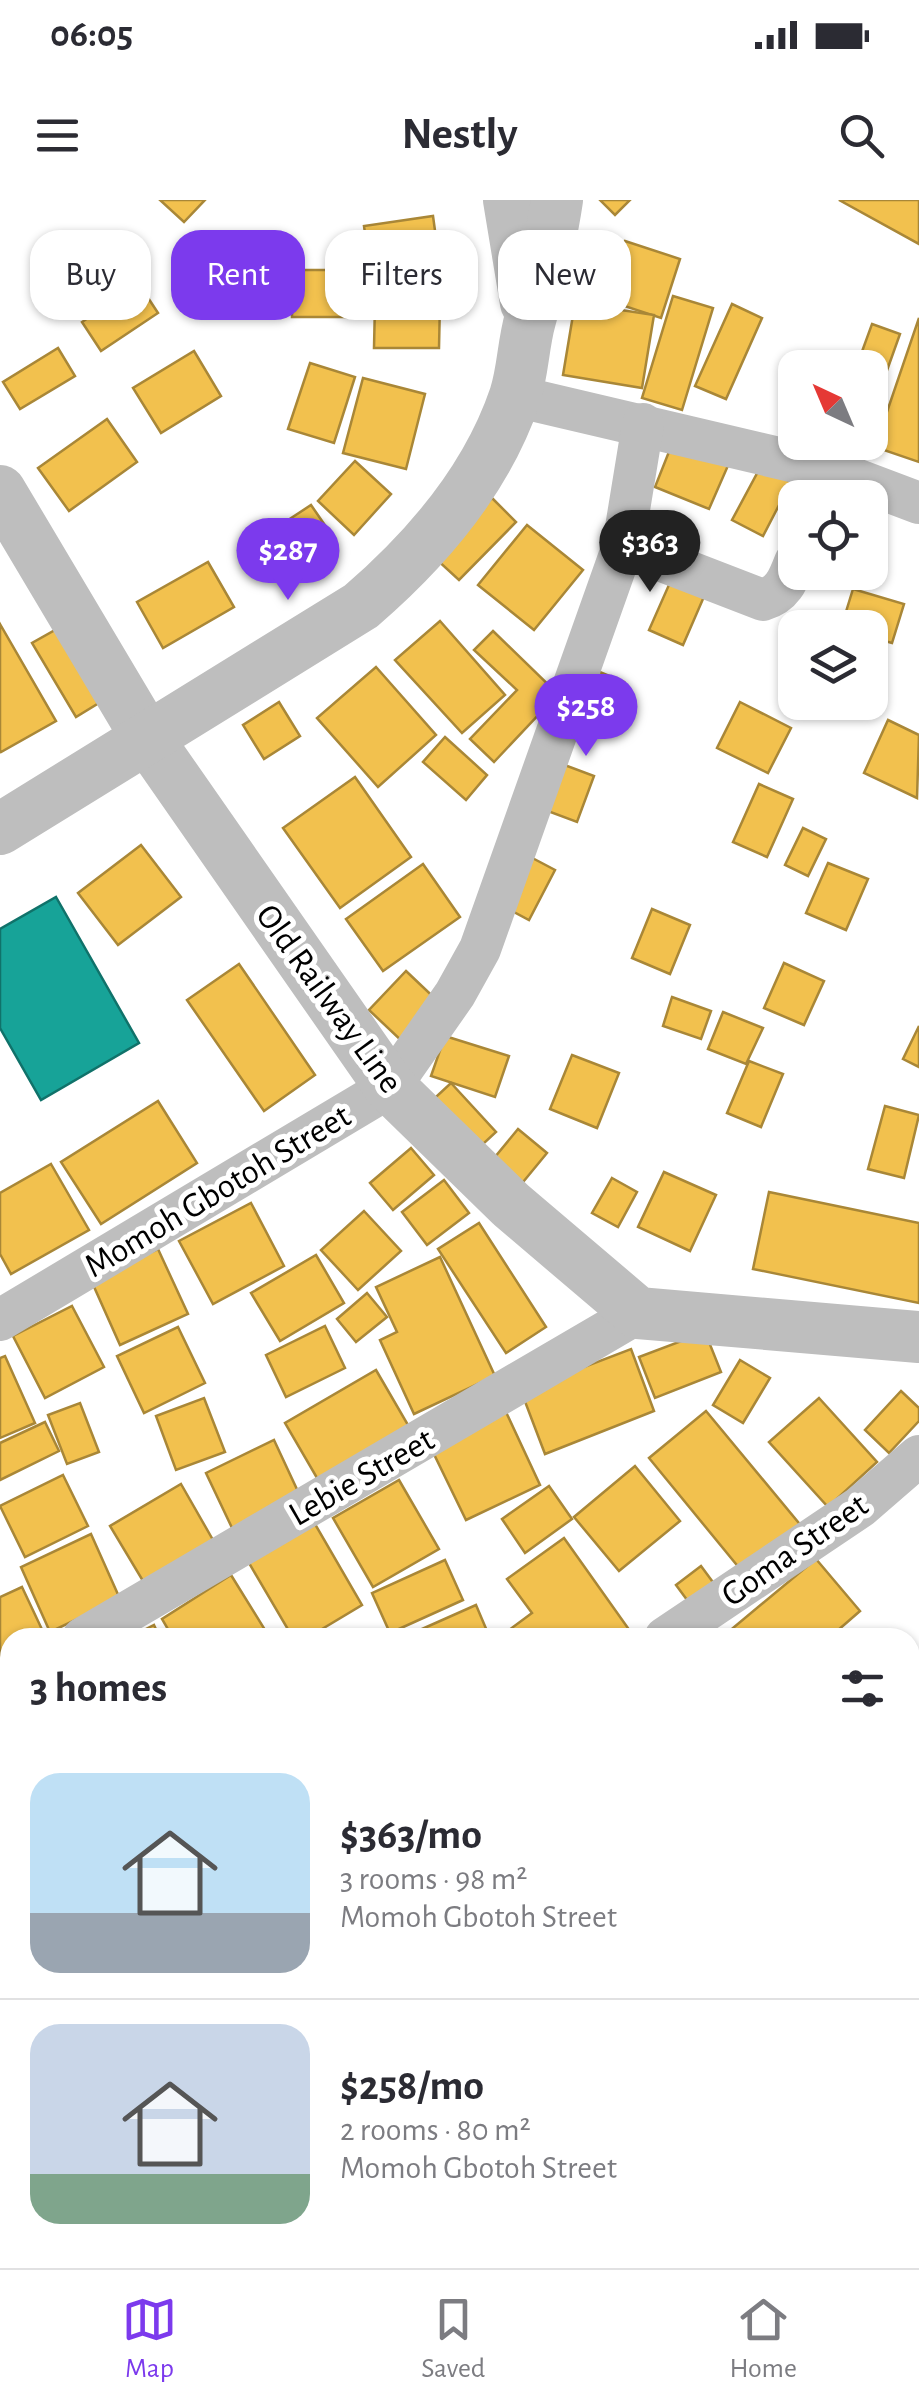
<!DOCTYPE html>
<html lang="en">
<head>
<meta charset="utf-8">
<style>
  :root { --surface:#fff; --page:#f7f7f7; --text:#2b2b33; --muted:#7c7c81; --line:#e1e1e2; --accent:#7c3aed }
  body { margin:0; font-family:"Alegreya Sans",sans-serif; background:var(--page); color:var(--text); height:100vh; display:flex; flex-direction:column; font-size:38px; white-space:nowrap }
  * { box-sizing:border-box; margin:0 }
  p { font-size:32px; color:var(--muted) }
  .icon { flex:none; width:55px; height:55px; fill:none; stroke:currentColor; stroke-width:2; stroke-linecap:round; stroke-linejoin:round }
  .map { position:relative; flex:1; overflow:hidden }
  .drawer { position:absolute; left:0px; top:1428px; width:920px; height:642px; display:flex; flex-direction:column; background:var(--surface); border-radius:30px 30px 0 0; box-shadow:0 2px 8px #0004 }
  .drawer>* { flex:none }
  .banner { position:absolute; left:30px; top:30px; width:860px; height:90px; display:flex; gap:20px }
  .needle { width:65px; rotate:316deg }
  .controls { position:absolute; left:778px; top:150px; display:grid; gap:20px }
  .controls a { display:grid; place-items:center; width:110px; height:110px; border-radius:20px; background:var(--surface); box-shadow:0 2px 8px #0004; font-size:50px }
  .price { position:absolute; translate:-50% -85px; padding:0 22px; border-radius:35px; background:var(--accent); color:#fff; font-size:32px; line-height:65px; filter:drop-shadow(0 2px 5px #0008) }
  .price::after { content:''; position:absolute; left:50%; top:60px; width:30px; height:22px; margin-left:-15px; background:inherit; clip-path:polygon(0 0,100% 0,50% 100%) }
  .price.on { background:#222; color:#fff }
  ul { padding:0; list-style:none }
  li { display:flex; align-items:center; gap:30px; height:250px; padding:0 30px }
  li+li { border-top:2px solid var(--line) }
  li span { display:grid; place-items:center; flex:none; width:280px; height:200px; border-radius:30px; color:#555 }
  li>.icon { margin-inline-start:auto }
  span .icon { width:120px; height:120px; fill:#fffc; stroke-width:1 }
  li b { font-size:42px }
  h2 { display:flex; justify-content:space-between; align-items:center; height:120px; padding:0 30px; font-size:42px }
  .tag { padding:0 35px; border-radius:30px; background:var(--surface); box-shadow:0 2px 8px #0004; font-size:35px; line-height:90px }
  .tag.on { background:var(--accent); color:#fff }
  .status { display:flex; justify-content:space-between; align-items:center; height:70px; padding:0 50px; background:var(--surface); direction:ltr }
  .status svg { height:28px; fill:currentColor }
  header { display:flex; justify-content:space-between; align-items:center; height:130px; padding:0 30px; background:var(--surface); font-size:45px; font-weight:600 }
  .tab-bar { display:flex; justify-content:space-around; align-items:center; height:140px; border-top:2px solid var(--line); background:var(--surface); font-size:28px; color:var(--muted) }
  .tab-bar a { display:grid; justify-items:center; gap:5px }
  .tab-bar .on { color:var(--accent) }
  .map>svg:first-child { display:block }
  .homes { fill:#f2c14e; stroke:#a98737; stroke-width:2.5 }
  .public { fill:#17a398; stroke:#10726a; stroke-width:2.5 }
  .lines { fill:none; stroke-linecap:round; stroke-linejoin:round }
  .stream { stroke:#bcbcbc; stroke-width:11 }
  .minor { stroke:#bebebe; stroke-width:42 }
  .tertiary { stroke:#bebebe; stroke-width:52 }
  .labels { text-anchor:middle; stroke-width:10; stroke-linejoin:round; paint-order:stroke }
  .street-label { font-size:35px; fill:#000; stroke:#fff }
</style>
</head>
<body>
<div class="status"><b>06:05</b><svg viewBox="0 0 49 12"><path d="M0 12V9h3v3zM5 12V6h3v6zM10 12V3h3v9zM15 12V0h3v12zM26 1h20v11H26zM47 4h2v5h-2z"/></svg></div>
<header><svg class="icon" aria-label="menu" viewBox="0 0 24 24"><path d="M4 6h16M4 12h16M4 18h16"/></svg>Nestly<svg class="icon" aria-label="search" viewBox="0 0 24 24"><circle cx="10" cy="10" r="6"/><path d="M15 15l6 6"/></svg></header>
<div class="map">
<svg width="919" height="2068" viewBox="0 0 919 2068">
  <rect width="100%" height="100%" fill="#fff"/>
  <g class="homes">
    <path d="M160,0H205L184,22Z"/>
    <path d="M600,0H630L615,15Z"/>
    <path d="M839,0H919V44Z"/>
    <path d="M433,16L443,89L374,98L364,26Z"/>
    <path d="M625,41L680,59L661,118L606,100Z"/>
    <path d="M78,53L103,97L71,115L46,71Z"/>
    <path d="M292,70H349L350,117H292Z"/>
    <path d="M139,84L158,113L101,151L82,122Z"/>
    <path d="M673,96L713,108L682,210L642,198Z"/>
    <path d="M440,102L439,148H374L375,103Z"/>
    <path d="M575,103L654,115L642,188L563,175Z"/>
    <path d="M732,104L762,118L726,199L695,186Z"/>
    <path d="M919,118V262L875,247Z"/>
    <path d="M872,124L900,134L870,218V168H856Z"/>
    <path d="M58,148L75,176L20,209L3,182Z"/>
    <path d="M194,151L221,196L161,233L133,188Z"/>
    <path d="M310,163L355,177L334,243L288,229Z"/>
    <path d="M363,178L425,194L406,269L343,253Z"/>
    <path d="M107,219L137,262L69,311L38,268Z"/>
    <path d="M674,239L730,261L709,309L655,287Z"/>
    <path d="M355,261L391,294L354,335L318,301Z"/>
    <path d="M761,266L791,282L763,336L732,320Z"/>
    <path d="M492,298L516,322L459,380L435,358Z"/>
    <path d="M311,305L331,334L270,375L250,345Z"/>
    <path d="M870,321L880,324L870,362Z"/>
    <path d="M527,325L583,370L534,430L478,385Z"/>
    <path d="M208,362L234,407L163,448L137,402Z"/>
    <path d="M672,378L706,392L683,445L649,430Z"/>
    <path d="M853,389L904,404L892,443L870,437V428H841Z"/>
    <path d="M440,421L505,495L462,533L395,460Z"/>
    <path d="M0,424L56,521L1,552L0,550Z"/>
    <path d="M64,425L107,498L76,517L32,443Z"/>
    <path d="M493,431L558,494L494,562L470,539L517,490L474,450Z"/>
    <path d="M376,467L436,535L378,587L317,518Z"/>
    <path d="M590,468L624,482L604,532L570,519Z"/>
    <path d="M279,502L300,536L264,559L243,525Z"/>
    <path d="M740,502L791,528L768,573L717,548Z"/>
    <path d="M888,520L919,535L917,598L864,573Z"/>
    <path d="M445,537L487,575L466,600L423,562Z"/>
    <path d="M554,561L594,576L577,622L537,607Z"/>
    <path d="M355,577L411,657L340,708L283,628Z"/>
    <path d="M759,584L793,599L767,657L733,642Z"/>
    <path d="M803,628L826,639L808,676L785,665Z"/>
    <path d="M141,645L181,697L118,745L78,693Z"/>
    <path d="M521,652L555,670L529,720L495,702Z"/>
    <path d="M828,663L868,679L846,730L806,713Z"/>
    <path d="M423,664L460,717L383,771L346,719Z"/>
    <path d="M652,709L690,725L670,774L632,758Z"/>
    <path d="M784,763L824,781L804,825L764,808Z"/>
    <path d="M239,764L315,875L264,911L187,800Z"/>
    <path d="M406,771L443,806L406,845L369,810Z"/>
    <path d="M672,797L711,811L701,839L663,826Z"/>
    <path d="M723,812L763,828L746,864L708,849Z"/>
    <path d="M919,826V867L903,859Z"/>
    <path d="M445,836L509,856L495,897L431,876Z"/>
    <path d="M572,855L619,873L597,928L550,909Z"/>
    <path d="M749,861L783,874L761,927L727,913Z"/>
    <path d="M451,883L496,932L469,957L425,907Z"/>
    <path d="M158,901L197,963L101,1024L61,962Z"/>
    <path d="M885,906L919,915L904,978L868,969Z"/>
    <path d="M518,929L547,953L514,993L485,969Z"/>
    <path d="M411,948L434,975L393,1010L370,983Z"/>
    <path d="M51,964L89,1030L11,1074L0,1054V993Z"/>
    <path d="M664,972L716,995L690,1051L638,1027Z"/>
    <path d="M612,978L637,992L618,1027L592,1013Z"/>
    <path d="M444,980L469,1013L427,1045L402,1012Z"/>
    <path d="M769,992L919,1023V1103L753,1069Z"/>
    <path d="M251,1003L284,1066L213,1104L179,1041Z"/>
    <path d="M364,1011L401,1051L358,1090L321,1050Z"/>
    <path d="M479,1023L546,1127L506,1153L438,1049Z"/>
    <path d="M158,1049L188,1114L120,1145L91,1080Z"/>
    <path d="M316,1055L344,1103L280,1141L251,1093Z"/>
    <path d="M440,1057L495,1176L414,1214L380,1140L397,1132L376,1087Z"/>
    <path d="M367,1093L387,1117L356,1142L337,1119Z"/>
    <path d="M72,1106L104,1167L45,1198L13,1136Z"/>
    <path d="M325,1126L345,1168L286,1197L266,1155Z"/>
    <path d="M178,1127L205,1183L144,1213L117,1156Z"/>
    <path d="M705,1132L721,1172L655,1198L639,1157Z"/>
    <path d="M631,1149L654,1211L545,1254L521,1191Z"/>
    <path d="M5,1156L35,1223L0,1238V1158Z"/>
    <path d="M740,1160L770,1178L743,1223L713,1205Z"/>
    <path d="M376,1170L415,1237L324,1290L285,1223Z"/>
    <path d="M901,1191L919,1208V1221L889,1253L865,1230Z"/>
    <path d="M204,1198L225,1252L176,1270L156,1216Z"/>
    <path d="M819,1198L877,1262L828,1307L769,1242Z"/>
    <path d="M80,1203L99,1252L67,1264L48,1215Z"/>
    <path d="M706,1211L803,1328L745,1375L649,1258Z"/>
    <path d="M506,1212L540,1285L466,1320L431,1248Z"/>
    <path d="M45,1222L59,1251L0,1280V1243Z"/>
    <path d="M274,1240L301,1298L233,1330L206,1273Z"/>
    <path d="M635,1266L680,1321L619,1371L574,1317Z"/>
    <path d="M63,1275L88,1326L25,1357L0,1306Z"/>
    <path d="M399,1280L439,1349L373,1387L333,1318Z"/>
    <path d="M181,1284L213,1340L143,1381L110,1326Z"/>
    <path d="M549,1286L572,1319L525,1353L502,1319Z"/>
    <path d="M315,1324L362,1405L307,1438H293L249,1363Z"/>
    <path d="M91,1334L120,1399L50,1432L21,1367Z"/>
    <path d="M564,1338L635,1438H508L505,1433L532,1413L507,1379Z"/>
    <path d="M816,1359L860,1411L829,1438H721Z"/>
    <path d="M445,1360L463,1400L390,1433L372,1393Z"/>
    <path d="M701,1366L718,1389L693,1408L676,1385Z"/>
    <path d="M231,1375L270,1438H173L162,1419Z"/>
    <path d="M22,1387L46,1438H10V1457L0,1462V1397Z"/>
    <path d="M476,1405L490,1438H415L413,1433Z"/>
    <path d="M154,1425L160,1438H128Z"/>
    <path d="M10,1491V1552L0,1533V1496Z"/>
    <path d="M10,1663V1812L0,1817V1668Z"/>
    <path d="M10,1876V1982L0,1987V1881Z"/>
    <path d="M10,2029V2060L0,2035Z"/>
    <path d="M10,2060H50L53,2068H13Z"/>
    <path d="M89,2060H108L112,2068H73Z"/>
    <path d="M121,2060H230L234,2068H125Z"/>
  </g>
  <path class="public" d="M56,697L139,843L41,900L0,828V729Z"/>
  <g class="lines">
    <path class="stream" d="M782,2068L785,2060"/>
    <g class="minor">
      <path d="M515,196L834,271L919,303"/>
      <path d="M643,224L623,346L763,400C783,394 788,380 795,362"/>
      <path d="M0,1120L390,887L455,794L480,749L623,346"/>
      <path d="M83,1438L638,1113"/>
      <path d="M665,1438L860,1307L919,1256"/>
      <path d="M0,1486L10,1480"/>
      <path d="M0,1587L10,1604"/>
      <path d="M0,1841L10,1836"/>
      <path d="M260,2068L275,2060"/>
    </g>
    <g class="tertiary">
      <path d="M509,0L526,103"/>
      <path d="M0,291L147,538L390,887L511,1005L638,1113L919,1137"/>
      <path d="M0,629L361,406C426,350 487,279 515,196C523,172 523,145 530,120C541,80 551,41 557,0"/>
    </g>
  </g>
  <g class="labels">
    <g class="street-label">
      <text transform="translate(330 798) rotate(54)" y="12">Old Railway Line</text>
      <text transform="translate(217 990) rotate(-31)" y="12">Momoh Gbotoh Street</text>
      <text transform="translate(361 1276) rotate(-30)" y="12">Lebie Street</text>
      <text transform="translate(794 1349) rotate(-35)" y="12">Goma Street</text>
    </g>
  </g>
</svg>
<div class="controls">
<a><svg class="needle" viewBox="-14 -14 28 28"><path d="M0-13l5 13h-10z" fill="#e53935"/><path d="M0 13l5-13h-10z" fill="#7c7c81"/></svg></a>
<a><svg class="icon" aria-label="locate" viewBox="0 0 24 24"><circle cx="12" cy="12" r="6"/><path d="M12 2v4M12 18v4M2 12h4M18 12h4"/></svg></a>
<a><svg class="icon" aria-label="layers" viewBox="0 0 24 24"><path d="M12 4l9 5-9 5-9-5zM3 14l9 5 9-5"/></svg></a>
</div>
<b class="price on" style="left:650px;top:395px">$363</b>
<b class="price" style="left:288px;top:403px">$287</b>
<b class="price" style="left:586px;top:559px">$258</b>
<div class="banner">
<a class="tag">Buy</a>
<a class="tag on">Rent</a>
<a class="tag">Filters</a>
<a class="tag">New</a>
</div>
<section class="drawer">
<h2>3 homes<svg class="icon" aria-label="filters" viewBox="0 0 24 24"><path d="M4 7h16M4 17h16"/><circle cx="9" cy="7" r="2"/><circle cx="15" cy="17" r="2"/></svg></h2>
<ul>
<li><span style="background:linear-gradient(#bfe0f5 70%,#9aa5b1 0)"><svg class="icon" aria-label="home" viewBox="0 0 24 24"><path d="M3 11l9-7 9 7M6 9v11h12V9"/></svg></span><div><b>$363/mo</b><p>3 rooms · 98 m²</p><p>Momoh Gbotoh Street</p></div></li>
<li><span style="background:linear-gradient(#c9d6e8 75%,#7fa58c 0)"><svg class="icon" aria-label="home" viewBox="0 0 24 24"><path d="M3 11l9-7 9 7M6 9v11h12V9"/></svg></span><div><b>$258/mo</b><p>2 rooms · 80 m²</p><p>Momoh Gbotoh Street</p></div></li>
</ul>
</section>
</div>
<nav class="tab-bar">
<a class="on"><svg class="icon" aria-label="map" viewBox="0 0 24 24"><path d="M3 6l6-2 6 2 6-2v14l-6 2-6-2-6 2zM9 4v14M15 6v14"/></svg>Map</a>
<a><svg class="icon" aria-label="saved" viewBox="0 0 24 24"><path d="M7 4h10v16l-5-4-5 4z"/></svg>Saved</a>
<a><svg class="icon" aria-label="home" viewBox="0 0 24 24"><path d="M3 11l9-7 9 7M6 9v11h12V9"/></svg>Home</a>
</nav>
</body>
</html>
